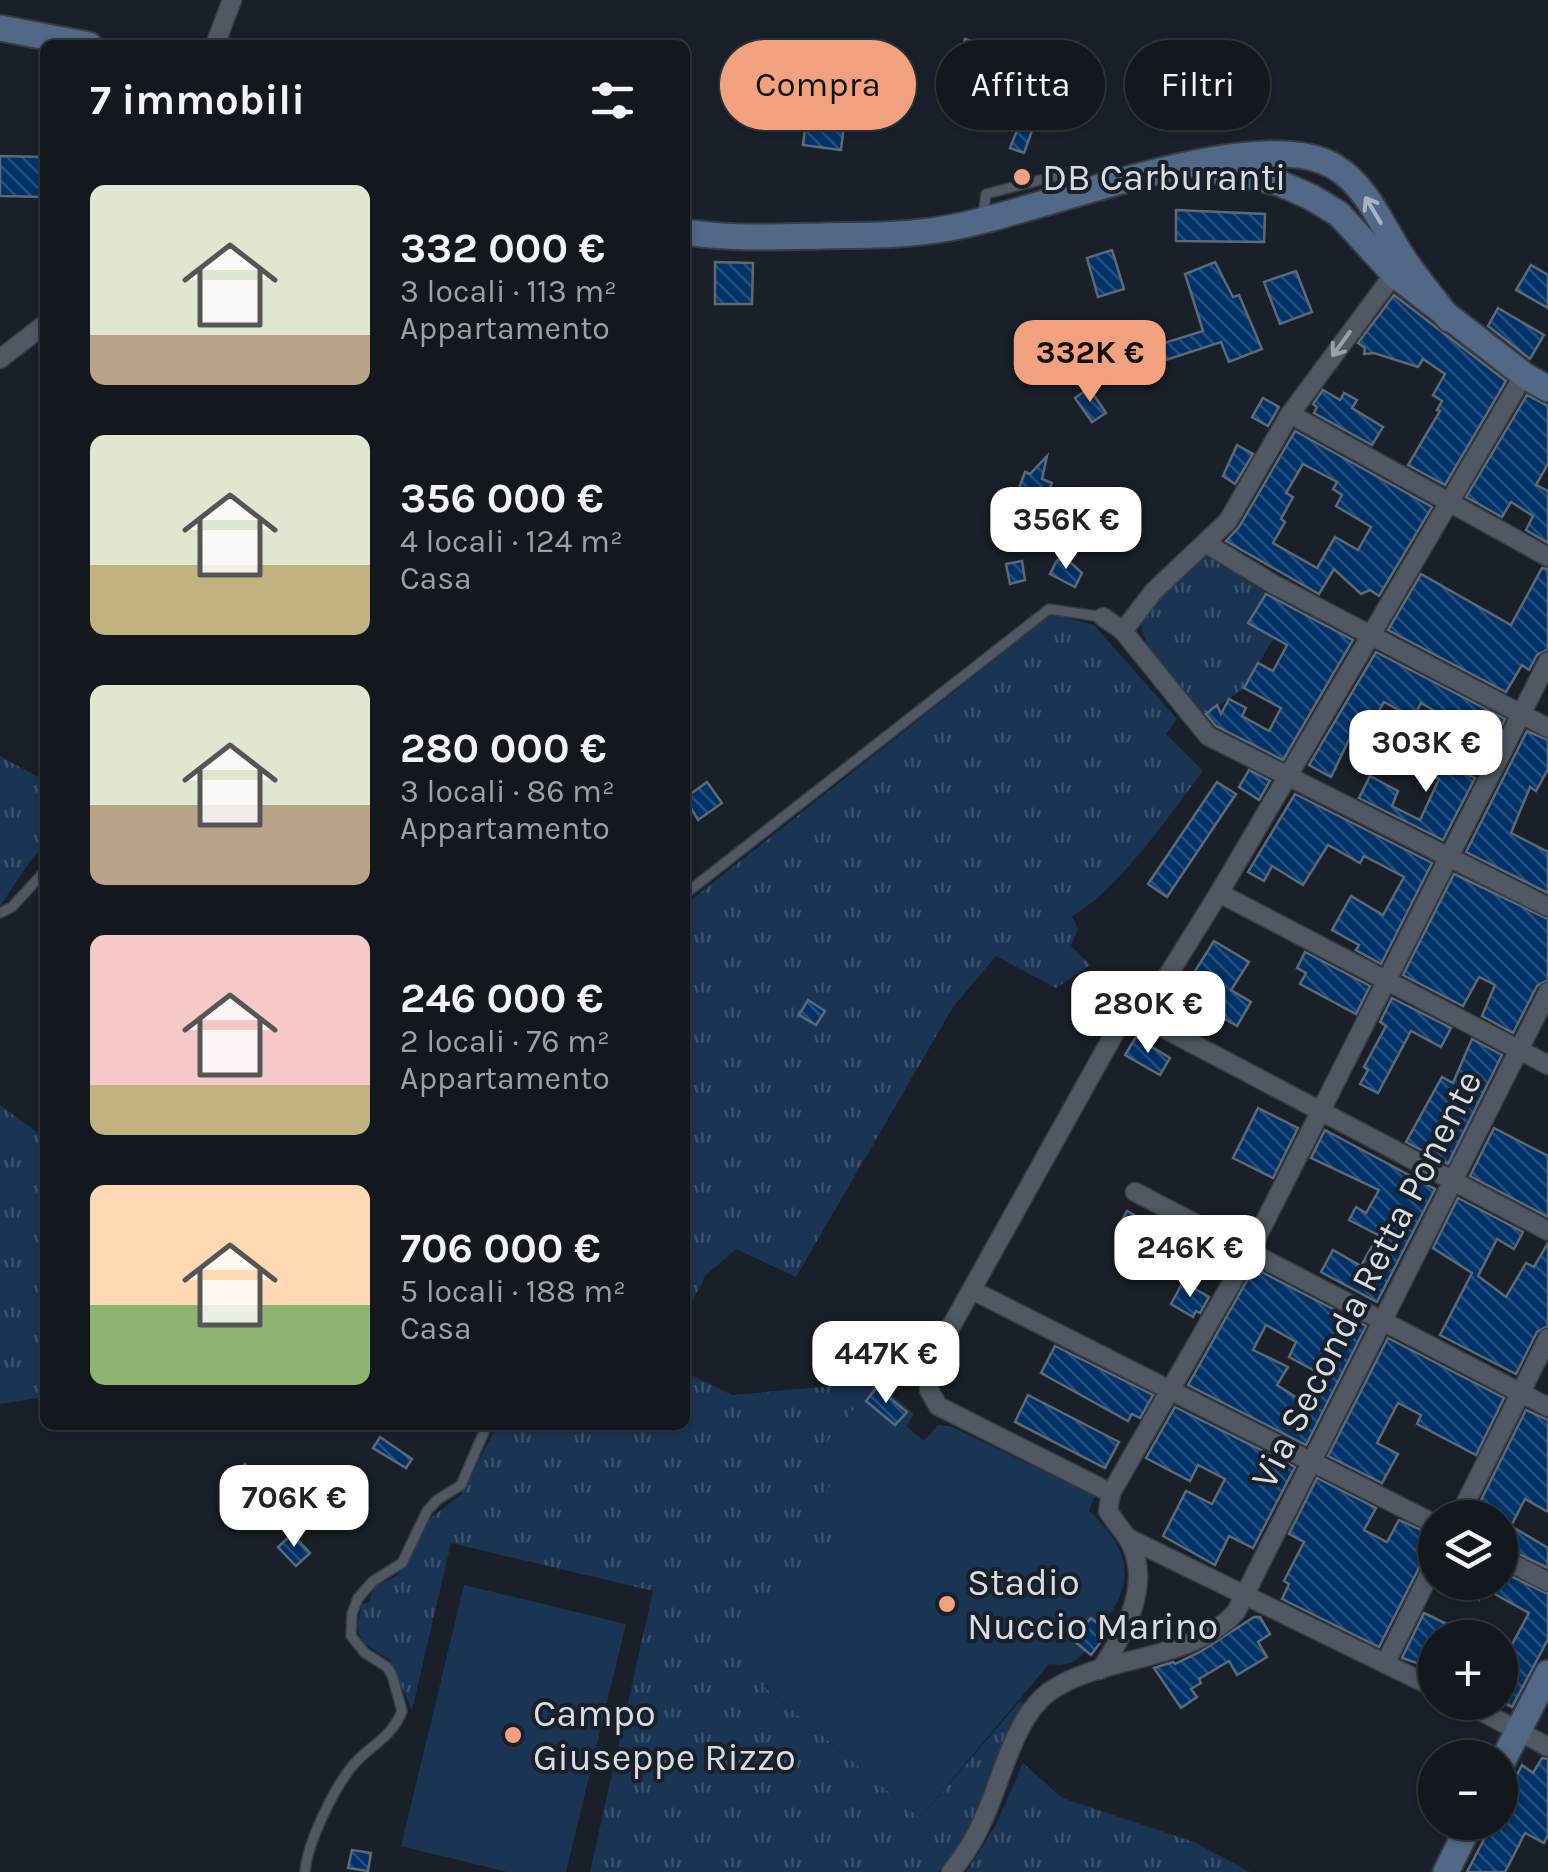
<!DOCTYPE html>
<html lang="it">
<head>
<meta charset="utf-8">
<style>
  :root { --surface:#13181f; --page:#20252c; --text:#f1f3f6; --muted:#9da0a4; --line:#32373d; --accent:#f1a17d }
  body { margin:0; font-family:Karla,sans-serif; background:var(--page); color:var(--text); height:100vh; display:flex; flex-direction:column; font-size:38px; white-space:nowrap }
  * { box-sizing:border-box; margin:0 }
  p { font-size:32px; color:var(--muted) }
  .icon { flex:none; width:55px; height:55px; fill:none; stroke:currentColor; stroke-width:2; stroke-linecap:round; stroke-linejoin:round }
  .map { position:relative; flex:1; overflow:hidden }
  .sheet { position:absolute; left:40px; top:40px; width:650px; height:1390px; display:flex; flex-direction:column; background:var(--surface); border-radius:15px; box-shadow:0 2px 8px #0004,0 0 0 2px var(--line) }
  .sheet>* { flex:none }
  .banner { position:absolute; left:720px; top:40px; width:678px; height:90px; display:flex; gap:20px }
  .controls { position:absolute; left:1418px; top:1500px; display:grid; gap:20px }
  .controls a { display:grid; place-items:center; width:100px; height:100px; border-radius:50%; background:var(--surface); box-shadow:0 2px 8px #0004,0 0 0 2px var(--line); font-size:50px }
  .price { position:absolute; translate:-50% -85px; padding:0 22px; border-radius:20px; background:#fff; color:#222; font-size:32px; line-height:65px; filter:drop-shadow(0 2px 5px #0008) }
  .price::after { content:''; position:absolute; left:50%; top:60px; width:30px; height:22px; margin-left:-15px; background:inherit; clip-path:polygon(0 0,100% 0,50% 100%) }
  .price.current { background:var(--accent); color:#111 }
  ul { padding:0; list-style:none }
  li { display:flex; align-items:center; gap:30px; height:250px; padding:0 50px }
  li span { display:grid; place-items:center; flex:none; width:280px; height:200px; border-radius:15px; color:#555 }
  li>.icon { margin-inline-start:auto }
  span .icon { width:120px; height:120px; fill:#fffc; stroke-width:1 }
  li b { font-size:42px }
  h2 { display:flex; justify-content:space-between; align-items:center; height:120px; padding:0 50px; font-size:42px }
  .tag { padding:0 35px; border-radius:45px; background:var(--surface); box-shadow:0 2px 8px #0004,0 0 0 2px var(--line); font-size:35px; line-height:90px }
  .tag.current { background:var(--accent); color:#111 }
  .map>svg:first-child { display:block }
  .grass { fill:url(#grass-tufts) }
  .pitch { fill:#1a3453 }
  .building { fill:url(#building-back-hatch); stroke:#5f6873; stroke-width:2.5; fill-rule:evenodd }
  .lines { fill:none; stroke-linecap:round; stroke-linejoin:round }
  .lane-casing { stroke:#383d44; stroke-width:12 }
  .street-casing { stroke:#383d44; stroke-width:21 }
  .secondary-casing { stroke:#383d44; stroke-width:29 }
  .lane { stroke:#505863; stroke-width:9 }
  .street { stroke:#505863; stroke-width:18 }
  .secondary { stroke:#516887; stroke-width:25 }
  .oneway { stroke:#a9b4c3 }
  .oneway2 { stroke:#9ba1a9 }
  .poi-dot { fill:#f1a17d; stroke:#192029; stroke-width:4 }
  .labels { text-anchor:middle; stroke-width:8; stroke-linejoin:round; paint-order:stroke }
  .poi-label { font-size:38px; fill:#d8dde3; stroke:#192029; text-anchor:start }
  .street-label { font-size:38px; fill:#d8dde3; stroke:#192029 }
</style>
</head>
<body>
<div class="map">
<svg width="1548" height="1872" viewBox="0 0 1548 1872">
  <defs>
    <pattern id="grass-tufts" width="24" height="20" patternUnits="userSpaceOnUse" patternTransform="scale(2.5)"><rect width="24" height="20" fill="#1a3453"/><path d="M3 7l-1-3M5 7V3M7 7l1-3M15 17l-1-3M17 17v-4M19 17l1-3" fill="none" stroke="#3b516c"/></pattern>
    <pattern id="building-back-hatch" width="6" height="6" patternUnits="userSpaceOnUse" patternTransform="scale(2.5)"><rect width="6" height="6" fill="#003369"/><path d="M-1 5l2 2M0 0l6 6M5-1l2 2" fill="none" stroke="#24507e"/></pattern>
  </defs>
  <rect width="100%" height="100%" fill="#192029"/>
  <g class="grass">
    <path d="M1206,553L1266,593L1249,622L1273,639L1244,688L1203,717C1185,694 1135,646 1142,617L1198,556Z"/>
    <path d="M1052,614L1094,625L1177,719L1166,734L1203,771C1170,814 1119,890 1072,916L1078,929L1071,946L1090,965L1056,988L996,956L953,1007L796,1277L736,1249L705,1276L685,1316V905Z"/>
    <path d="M0,756L45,781V846L31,860L0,906Z"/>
    <path d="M0,1105L45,1138V1397L0,1404Z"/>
    <path d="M685,1372L732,1395L877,1382L815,1456L835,1480L831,1495L822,1504L843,1527L749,1639L767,1689L920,1818L1020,1701L1025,1706C998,1733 993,1779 977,1813C968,1835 954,1855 938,1872H590L653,1591L451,1543L412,1710L390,1660L363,1643L357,1628L362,1604L369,1602L373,1587L395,1577L404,1568L428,1520L461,1495L494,1431L502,1425H685Z"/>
    <path d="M1023,1763L1062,1798L1194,1842L1250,1872H966L996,1825Z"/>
  </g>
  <g class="pitch">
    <path d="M877,1382L914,1414L906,1426L924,1441L938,1425L950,1426L1095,1496L1089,1511C1130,1548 1138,1581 1101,1626L1109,1633L1091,1655L1085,1651C1076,1664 1065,1666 1049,1664L920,1818L767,1689L768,1686L752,1672L748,1639L842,1528L821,1504L830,1495L826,1490L835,1480L815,1456Z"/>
    <path d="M464,1585L626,1624L566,1872H507L401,1846Z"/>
  </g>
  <g class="building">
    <path d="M965,39L979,44L970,67L957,62Z"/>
    <path d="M806,120L844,124L841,150L803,145Z"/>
    <path d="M1020,123L1033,128L1024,153L1010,148Z"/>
    <path d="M0,156L45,157V197L0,196Z"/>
    <path d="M1176,210L1265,214L1264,242L1176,241Z"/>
    <path d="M1112,250L1124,289L1098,297L1087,258Z"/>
    <path d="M715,262L753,263L752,304H715Z"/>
    <path d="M1215,262L1233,297L1239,295L1262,349L1229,362L1221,342L1166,360L1161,344L1203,331L1185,274Z"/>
    <path d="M1531,265L1548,275V308L1516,290Z"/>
    <path d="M1296,271L1312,312L1280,324L1264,282Z"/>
    <path d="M1394,295L1506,381L1445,485L1408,465L1440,411L1437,410L1442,401L1433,395L1445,374L1423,359L1418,367L1374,353L1364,354L1365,348L1358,343Z"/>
    <path d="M1498,308L1544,335L1530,359L1488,326Z"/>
    <path d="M1145,322L1151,337L1132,344L1127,328Z"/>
    <path d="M1089,388L1106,413L1092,422L1075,398Z"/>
    <path d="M1323,390L1340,400L1344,393L1357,400L1352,408L1383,427L1372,445L1314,413L1317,407L1313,404Z"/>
    <path d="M1527,395L1548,406V464L1536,485L1548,491V543L1526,530L1533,516L1511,502L1502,517L1466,497Z"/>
    <path d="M1263,398L1279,407L1268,426L1252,417Z"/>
    <path d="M1295,431L1432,507L1379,596L1370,590L1361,594L1334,569L1319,594L1226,541L1239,527ZM1303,464L1337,482L1333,489L1342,495L1336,506L1371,527L1358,550L1335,537L1317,568L1273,543L1285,522L1281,519L1293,497L1286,493Z"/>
    <path d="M1237,445L1253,454L1235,484L1223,476Z"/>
    <path d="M1047,456L1042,479L1052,483L1035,522L1023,513L1028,499L1017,494L1025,472L1030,474Z"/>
    <path d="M1086,498L1101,515L1099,523L1074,544L1057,523Z"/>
    <path d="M1057,560L1069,561L1082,573L1075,587L1050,574Z"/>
    <path d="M1022,561L1025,580L1010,584L1006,564Z"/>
    <path d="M1542,568L1548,569V649L1537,655L1529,670L1522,665L1506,692L1388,630L1421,574L1511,625Z"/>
    <path d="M1266,594L1353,640L1283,760L1216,726L1206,714L1217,705L1221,714L1229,699L1246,708L1242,716L1269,731L1281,708L1244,688L1258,663L1273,671L1287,645L1248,623Z"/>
    <path d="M1376,652L1505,719L1485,758L1436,730L1443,716L1421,703L1413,718L1384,702L1371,725L1359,719L1331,777L1309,765Z"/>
    <path d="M1527,731L1548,740V769L1536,791L1530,787L1511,833L1548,852V893L1466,852Z"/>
    <path d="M1415,748L1475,778L1443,840L1359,798L1370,776L1398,791L1392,806L1420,820L1439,779L1407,763Z"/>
    <path d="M1249,770L1270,781L1259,800L1239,787Z"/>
    <path d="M707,782L722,803L698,820L685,798Z"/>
    <path d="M1217,782L1236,794L1167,897L1148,884Z"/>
    <path d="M1295,794L1432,863L1381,964L1356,950L1359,945L1332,930L1351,896L1383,915L1404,877L1364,856L1360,863L1328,845L1303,885L1272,866L1264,881L1248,872Z"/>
    <path d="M1454,874L1548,919V980L1537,986L1513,1033L1482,1016L1495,985L1479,977L1463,1006L1403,975Z"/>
    <path d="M1214,941L1249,962L1231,990L1251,1002L1237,1026L1206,1008L1196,1024L1171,1009Z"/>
    <path d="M1305,952L1370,986L1356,1014L1300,984L1306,973L1297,968Z"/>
    <path d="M1392,998L1451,1028L1441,1047L1411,1031L1378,1093L1360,1084L1368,1070L1364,1067L1386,1026L1380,1022Z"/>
    <path d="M808,1000L825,1011L816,1025L799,1015Z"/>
    <path d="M1136,1037L1170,1058L1160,1075L1125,1055Z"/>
    <path d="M1472,1039L1502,1055L1448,1164L1406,1142L1442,1077L1453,1083Z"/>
    <path d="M1258,1108L1298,1128L1273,1178L1233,1158Z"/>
    <path d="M1494,1128L1548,1156V1217L1470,1176Z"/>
    <path d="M1325,1130L1435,1189L1377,1302L1321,1272L1333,1250L1361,1266L1378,1235L1349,1220L1356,1207L1366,1213L1379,1190L1311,1158Z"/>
    <path d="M1458,1198L1523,1232L1514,1249L1497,1239L1478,1276L1506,1297L1526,1263L1534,1267L1548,1243V1326L1537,1332L1516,1374L1440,1335L1472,1273L1433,1248Z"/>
    <path d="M1127,1211L1151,1224L1149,1228L1200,1249L1187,1273L1164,1261L1155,1277L1129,1264L1138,1246L1119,1236L1123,1228L1119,1226Z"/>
    <path d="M1254,1268L1366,1326L1306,1445L1188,1385ZM1266,1325L1296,1342L1289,1357L1317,1372L1302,1401L1277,1385L1288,1367L1253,1350Z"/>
    <path d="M1183,1282L1209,1297L1200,1313L1196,1311L1193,1317L1171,1304Z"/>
    <path d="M1388,1338L1504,1398L1476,1455L1417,1424L1421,1415L1398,1403L1377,1443L1398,1454L1382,1483L1328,1456Z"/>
    <path d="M1055,1346L1153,1395L1140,1418L1132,1414L1128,1421L1041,1373Z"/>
    <path d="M877,1387L907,1412L895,1425L866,1401Z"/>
    <path d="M1028,1395L1119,1442L1105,1468L1015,1422Z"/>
    <path d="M1175,1407L1295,1467L1253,1548L1229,1536L1215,1565L1163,1536L1186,1491L1212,1504L1225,1479L1198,1465L1190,1481L1146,1458Z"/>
    <path d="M1526,1410L1548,1420V1512L1525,1499L1511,1526L1548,1548V1568L1500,1545V1518L1478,1506Z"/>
    <path d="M380,1437L412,1459L406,1468L373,1448Z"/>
    <path d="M245,1464L261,1482L249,1492L234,1475Z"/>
    <path d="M1317,1478L1376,1508L1364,1530L1387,1542L1399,1520L1435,1536L1379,1647L1282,1599L1289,1584L1284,1581L1304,1542L1289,1534Z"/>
    <path d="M292,1534L310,1553L296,1566L278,1547Z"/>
    <path d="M1500,1571L1548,1594V1639L1512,1707L1500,1701V1646L1510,1648L1529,1613L1484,1588L1479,1600L1446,1582H1500Z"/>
    <path d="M1424,1613L1476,1638H1435V1669L1402,1658Z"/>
    <path d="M1254,1617H1260L1270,1634L1258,1642L1267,1657L1237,1675L1229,1661L1199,1679L1201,1683L1191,1689L1197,1697L1181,1708L1154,1668L1173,1662L1175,1664L1200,1652Z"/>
    <path d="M1091,1618L1108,1632L1091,1655L1073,1640Z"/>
    <path d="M1542,1758L1548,1759V1835L1544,1843L1525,1833L1505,1872H1467L1493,1822H1500V1808L1522,1765L1533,1773Z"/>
    <path d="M352,1850L371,1853L368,1871L348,1868Z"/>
  </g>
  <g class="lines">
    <defs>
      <g id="lane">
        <path d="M983,215L986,194L1067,173L1081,186"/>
        <path d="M685,894L1049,609L1103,617"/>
        <path d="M0,913L12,907L45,871"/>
        <path d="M305,1872C307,1843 335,1786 354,1764C370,1746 394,1735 402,1711L392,1675L387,1667L365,1653L351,1636L352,1614L358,1598L373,1581L402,1563L427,1511L437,1500L461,1485L487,1425"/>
      </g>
      <g id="street">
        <path d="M215,45L232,0"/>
        <path d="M0,359L45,324"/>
        <path d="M1290,414L1548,557"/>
        <path d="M1207,544L1273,584L1548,728"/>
        <path d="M1103,617L1123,631L1208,736L1548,907"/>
        <path d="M1123,631L1154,591L1228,521L1290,414L1394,274"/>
        <path d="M1219,893L1548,1065"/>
        <path d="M1091,990L1548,1231"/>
        <path d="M1142,1017L1219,893L1524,375"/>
        <path d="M1135,1192L1548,1407"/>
        <path d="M972,1290L1435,1524"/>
        <path d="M1111,1493L938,1406L929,1390V1366L1128,1009"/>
        <path d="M1458,1518L1548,1338"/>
        <path d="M1128,1538L1435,1688"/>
        <path d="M1500,1557L1548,1582"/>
        <path d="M1385,1664L1435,1563"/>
        <path d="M1100,1670C1124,1635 1151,1587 1131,1544C1125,1532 1115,1523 1108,1511L1111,1493L1250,1251L1548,661"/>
        <path d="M1464,1702L1548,1747"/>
        <path d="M951,1872C964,1856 975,1839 983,1820C1001,1783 1014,1717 1049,1692C1102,1654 1188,1664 1236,1612L1548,992"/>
      </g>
      <g id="secondary">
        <path d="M0,28L89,45"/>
        <path d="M1205,170L1240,174L1279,183L1311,197L1339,214L1394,274L1524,375L1548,389"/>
        <path d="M685,232C731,239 776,237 822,236C862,235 903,236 943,229C1035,215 1258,119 1335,167C1368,187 1383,228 1403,258C1417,279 1434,299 1449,319"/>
        <path d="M1500,1766L1548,1673"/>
        <path d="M1446,1872L1471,1822"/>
      </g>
    </defs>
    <use href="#lane" class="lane-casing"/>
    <use href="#street" class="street-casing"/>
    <use href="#secondary" class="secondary-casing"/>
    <use href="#lane" class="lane"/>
    <use href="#street" class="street"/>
    <use href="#secondary" class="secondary"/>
  </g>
  <defs><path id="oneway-shaft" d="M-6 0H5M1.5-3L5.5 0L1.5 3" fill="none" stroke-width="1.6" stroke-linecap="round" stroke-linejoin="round" transform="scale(2.5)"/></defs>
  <use class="oneway" href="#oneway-shaft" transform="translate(1373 210) rotate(-121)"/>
  <use class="oneway2" href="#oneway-shaft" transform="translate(1341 344) rotate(126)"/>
  <g class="poi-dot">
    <circle cx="1022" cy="177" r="10"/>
    <circle cx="947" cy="1604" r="10"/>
    <circle cx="513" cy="1735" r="10"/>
  </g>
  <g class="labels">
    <g class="poi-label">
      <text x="1042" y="190">DB Carburanti</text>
      <text x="967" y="1595">Stadio<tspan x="967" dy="44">Nuccio Marino</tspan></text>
      <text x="533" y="1726">Campo<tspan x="533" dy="44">Giuseppe Rizzo</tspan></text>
    </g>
    <g class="street-label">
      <text transform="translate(1366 1279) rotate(-63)" y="13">Via Seconda Retta Ponente</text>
    </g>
  </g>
</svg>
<div class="controls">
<a><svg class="icon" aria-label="layers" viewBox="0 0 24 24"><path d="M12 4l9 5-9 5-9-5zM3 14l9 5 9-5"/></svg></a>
<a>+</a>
<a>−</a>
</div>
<b class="price current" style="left:1090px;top:405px">332K €</b>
<b class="price" style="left:1066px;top:572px">356K €</b>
<b class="price" style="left:1426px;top:795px">303K €</b>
<b class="price" style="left:1148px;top:1056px">280K €</b>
<b class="price" style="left:1190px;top:1300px">246K €</b>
<b class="price" style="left:886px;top:1406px">447K €</b>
<b class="price" style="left:294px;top:1550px">706K €</b>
<div class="banner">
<a class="tag current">Compra</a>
<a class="tag">Affitta</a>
<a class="tag">Filtri</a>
</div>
<section class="sheet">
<h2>7 immobili<svg class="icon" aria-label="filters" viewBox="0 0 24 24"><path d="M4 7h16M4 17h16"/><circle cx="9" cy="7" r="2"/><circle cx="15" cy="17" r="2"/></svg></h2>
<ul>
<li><span style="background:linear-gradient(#dfe7d0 75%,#b9a48a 0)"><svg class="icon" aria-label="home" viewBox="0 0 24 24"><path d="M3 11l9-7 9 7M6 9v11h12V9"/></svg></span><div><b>332 000 €</b><p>3 locali · 113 m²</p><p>Appartamento</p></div></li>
<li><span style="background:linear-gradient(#dfe7d0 65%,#c2b280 0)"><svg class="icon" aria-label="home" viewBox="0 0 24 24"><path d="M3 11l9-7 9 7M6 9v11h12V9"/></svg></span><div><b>356 000 €</b><p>4 locali · 124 m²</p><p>Casa</p></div></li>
<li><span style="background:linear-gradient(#dfe7d0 60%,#b9a48a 0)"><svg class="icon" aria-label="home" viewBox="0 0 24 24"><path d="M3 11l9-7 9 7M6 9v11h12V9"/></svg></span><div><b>280 000 €</b><p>3 locali · 86 m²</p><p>Appartamento</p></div></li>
<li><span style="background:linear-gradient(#f6c9c9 75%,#c2b280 0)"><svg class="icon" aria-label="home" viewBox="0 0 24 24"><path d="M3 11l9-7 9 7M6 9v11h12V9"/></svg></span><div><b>246 000 €</b><p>2 locali · 76 m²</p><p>Appartamento</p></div></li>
<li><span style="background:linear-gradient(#ffd9b3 60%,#8fb573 0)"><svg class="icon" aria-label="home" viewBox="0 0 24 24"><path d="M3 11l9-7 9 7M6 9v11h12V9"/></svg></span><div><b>706 000 €</b><p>5 locali · 188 m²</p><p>Casa</p></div></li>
</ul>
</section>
</div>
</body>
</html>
